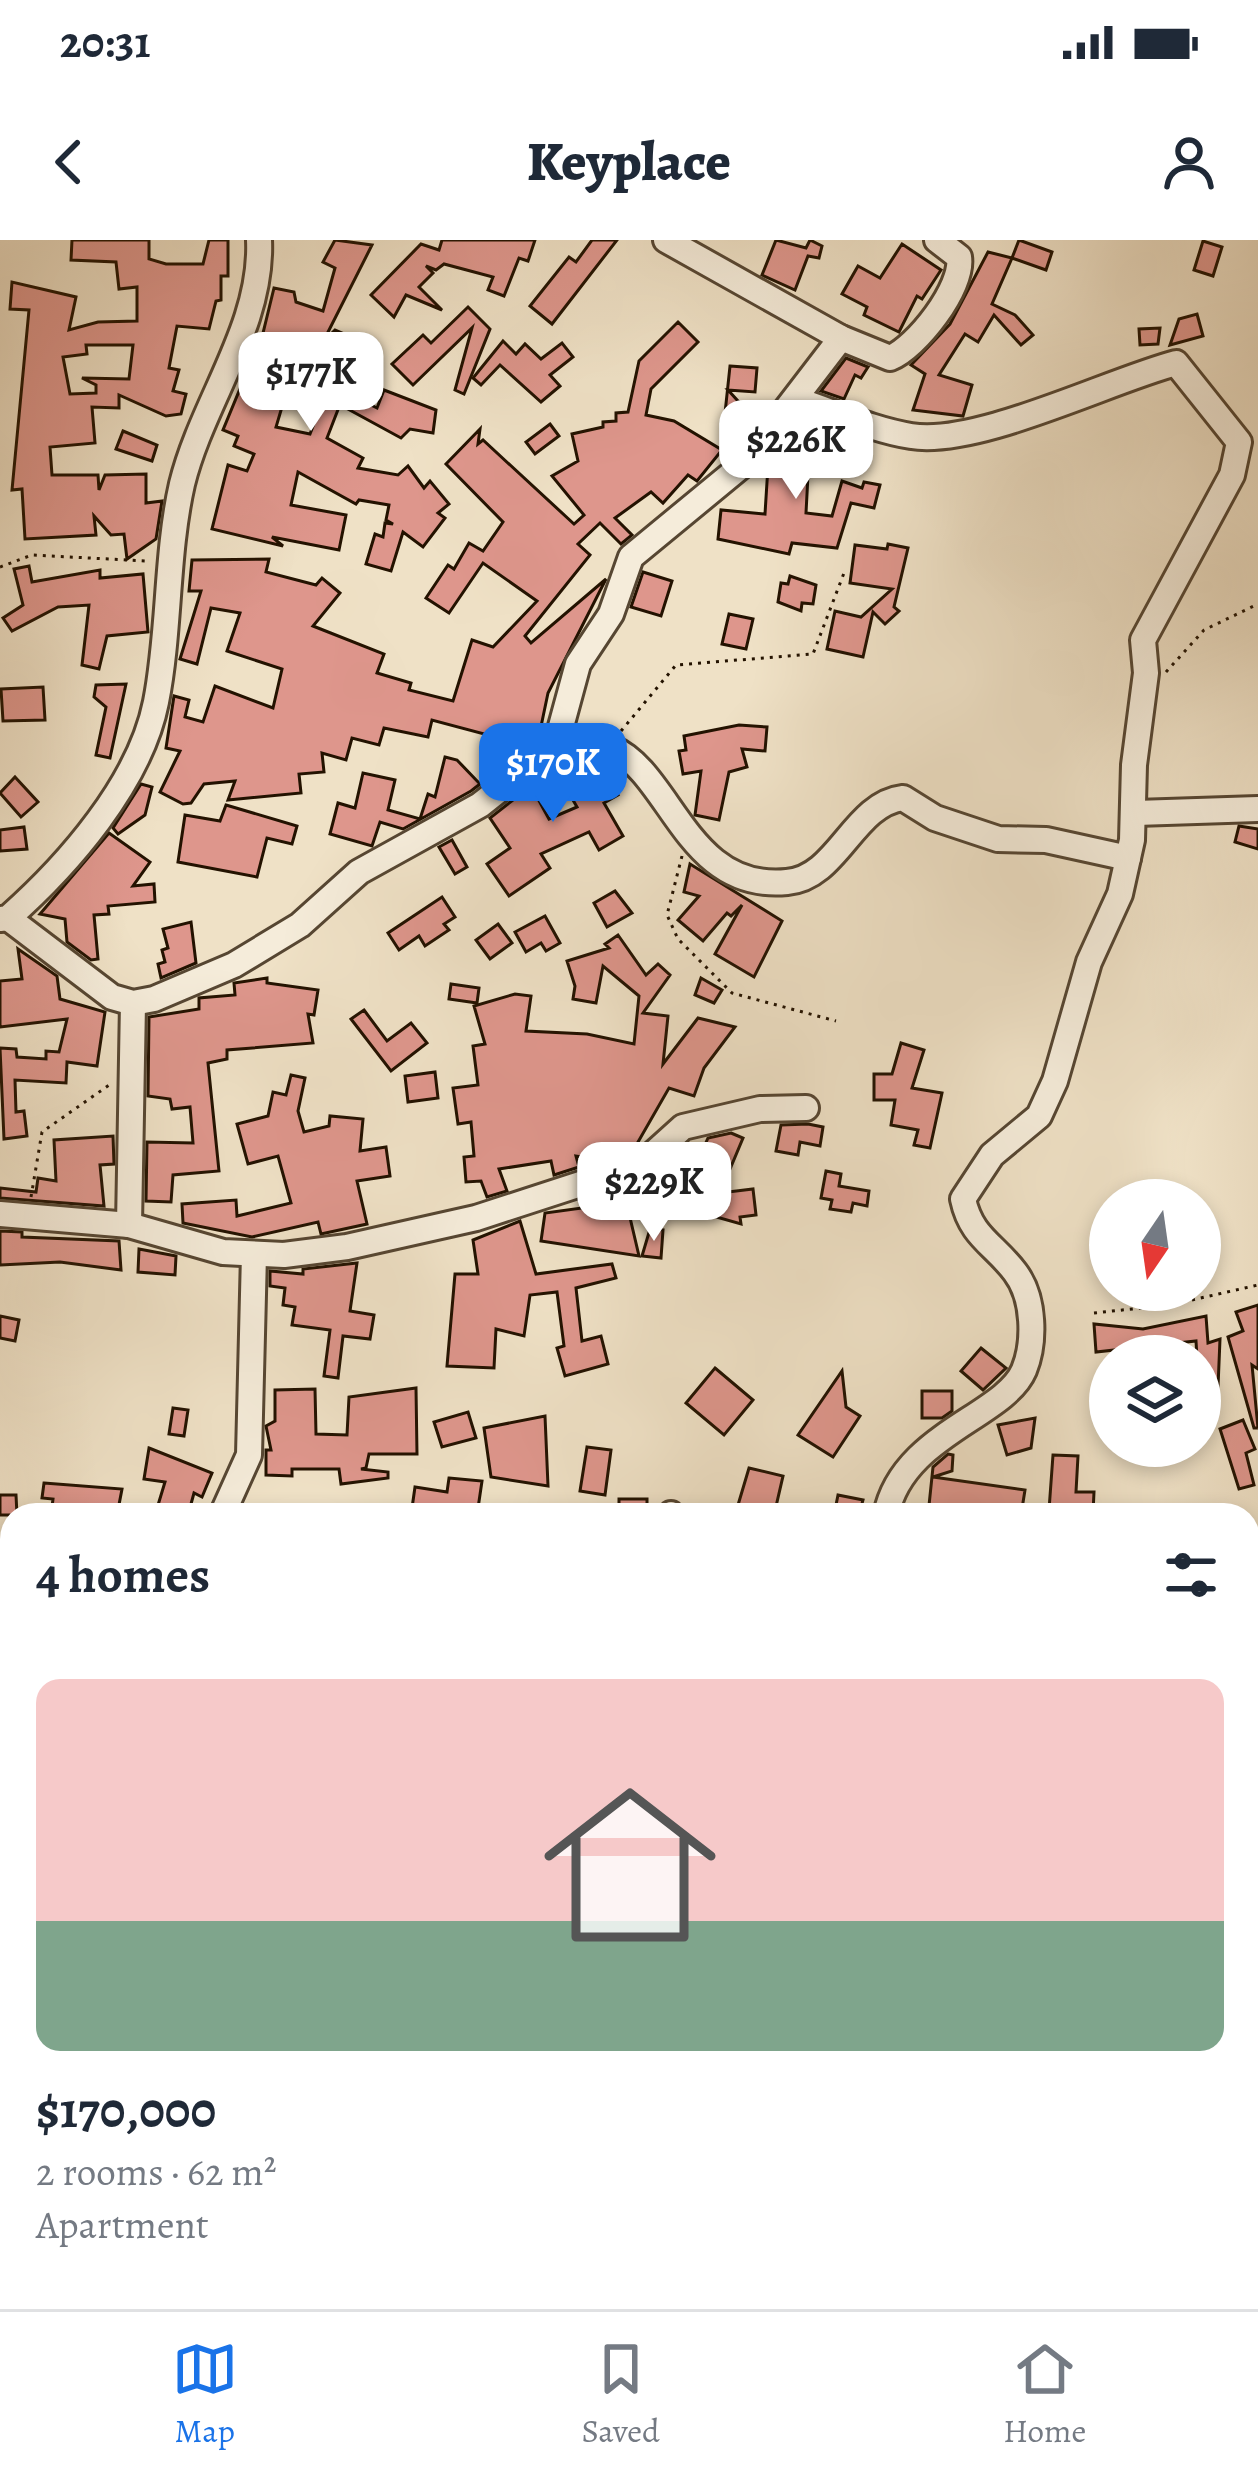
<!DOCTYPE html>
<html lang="en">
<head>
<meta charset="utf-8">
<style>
  :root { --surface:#fff; --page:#f6f6f7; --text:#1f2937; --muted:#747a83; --line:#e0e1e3; --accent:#1a73e8 }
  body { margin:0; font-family:Alegreya,serif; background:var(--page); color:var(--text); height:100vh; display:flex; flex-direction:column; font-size:45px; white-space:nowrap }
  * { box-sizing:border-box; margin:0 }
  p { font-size:39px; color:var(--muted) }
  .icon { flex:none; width:66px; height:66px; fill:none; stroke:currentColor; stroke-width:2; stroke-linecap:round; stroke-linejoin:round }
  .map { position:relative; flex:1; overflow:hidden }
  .sheet { position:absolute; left:0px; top:1263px; width:1260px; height:807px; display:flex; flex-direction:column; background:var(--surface); border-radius:36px 36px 0 0; box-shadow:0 6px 18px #0003 }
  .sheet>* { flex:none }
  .needle { width:78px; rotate:193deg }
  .tools { position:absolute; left:1089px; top:939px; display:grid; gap:24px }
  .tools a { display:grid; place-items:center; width:132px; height:132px; border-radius:50%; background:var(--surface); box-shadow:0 6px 18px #0003; font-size:60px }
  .price { position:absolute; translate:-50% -102px; padding:0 27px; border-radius:24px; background:#fff; color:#222; font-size:39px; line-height:78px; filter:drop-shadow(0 3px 6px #0008) }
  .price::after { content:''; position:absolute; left:50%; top:72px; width:36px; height:27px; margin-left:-18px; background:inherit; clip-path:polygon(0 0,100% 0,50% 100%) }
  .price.on { background:var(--accent); color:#fff }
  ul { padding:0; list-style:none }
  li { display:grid; align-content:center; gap:24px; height:636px; padding:0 36px }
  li+li { border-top:3px solid var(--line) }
  li span { display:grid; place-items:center; height:372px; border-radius:24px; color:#555 }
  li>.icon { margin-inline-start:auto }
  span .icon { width:216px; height:216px; fill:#fffc; stroke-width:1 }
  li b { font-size:51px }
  h2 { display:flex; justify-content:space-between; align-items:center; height:144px; padding:0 36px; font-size:51px }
  .status { display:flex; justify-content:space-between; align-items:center; height:84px; padding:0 60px; background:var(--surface); direction:ltr }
  .status svg { height:33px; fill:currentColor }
  header { display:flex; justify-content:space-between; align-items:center; height:156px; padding:0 36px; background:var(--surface); font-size:54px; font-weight:800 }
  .dock { display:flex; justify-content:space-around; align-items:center; height:168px; border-top:3px solid var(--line); background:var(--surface); font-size:33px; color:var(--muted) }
  .dock a { display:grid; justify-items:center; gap:6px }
  .dock .on { color:var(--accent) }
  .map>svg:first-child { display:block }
  .building { fill:#de968c; stroke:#231200; stroke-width:3; fill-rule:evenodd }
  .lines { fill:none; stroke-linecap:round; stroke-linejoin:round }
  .minor-casing { stroke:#564632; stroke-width:30 }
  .highway-casing { stroke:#231200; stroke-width:42 }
  .path { stroke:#231200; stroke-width:3; stroke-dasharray:3 6; stroke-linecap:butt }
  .minor { stroke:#f5ecda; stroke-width:24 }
  .highway { stroke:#e8c083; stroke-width:36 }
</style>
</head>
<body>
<div class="status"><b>20:31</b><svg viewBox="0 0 49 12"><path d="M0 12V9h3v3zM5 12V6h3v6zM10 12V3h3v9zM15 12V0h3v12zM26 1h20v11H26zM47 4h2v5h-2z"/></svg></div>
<header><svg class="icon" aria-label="back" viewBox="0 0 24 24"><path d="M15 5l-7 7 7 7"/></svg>Keyplace<svg class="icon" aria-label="person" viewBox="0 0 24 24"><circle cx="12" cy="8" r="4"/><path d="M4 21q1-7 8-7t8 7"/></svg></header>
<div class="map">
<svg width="1258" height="2069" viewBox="0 0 1258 2069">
  <rect width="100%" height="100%" fill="#efe1c6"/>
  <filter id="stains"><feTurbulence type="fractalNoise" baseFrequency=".00167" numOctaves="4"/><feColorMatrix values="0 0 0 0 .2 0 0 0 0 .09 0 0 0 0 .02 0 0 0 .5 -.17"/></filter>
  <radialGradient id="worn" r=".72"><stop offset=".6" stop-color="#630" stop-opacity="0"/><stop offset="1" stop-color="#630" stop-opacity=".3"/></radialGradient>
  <g class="building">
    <path d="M72,0H149V19L166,24H203L209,0H228V36H221V60L216,61L209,89L177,86L169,128L179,130L173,151L186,154L181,174L166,176L119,155V168L92,167L95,203L50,207L52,235H98L99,250L105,235L146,234V263L162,261L156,299L127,319L124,294L111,295L94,276L96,295L25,299L22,249L12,250L29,70L10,69L12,42L76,57L69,90L98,82L137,81V47L119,49L116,22L71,20ZM86,105H133L129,139L82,138L96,145V153L70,154L63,117L87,114Z"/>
    <path d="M335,0L372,5L323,102L335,90L349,96L338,120L352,128L335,145L344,154L327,198L363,218L358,228L398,235L408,226L424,248L430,241L449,264L438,273L445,278L423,307L403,292L391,331L366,324L375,294L383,297L385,283L393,284L386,280L389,265L359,260L356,264L298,232L291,265L346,275L339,310L272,297L283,306L212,289L228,225L247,231L254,214L234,206L238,196L223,190L263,93L274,48L294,52L296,62L323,71L335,28L323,22ZM287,150L322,163L310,194L276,187Z"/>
    <path d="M442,0H535L528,21L519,18L504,56L488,50L493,37L444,24L436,30L426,26L433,33L419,47L442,70L406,55L394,77L371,55L421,4L439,10Z"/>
    <path d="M592,0H617L552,84L530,66L569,17L576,22Z"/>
    <path d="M776,0L806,8L810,0L822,6L819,18L808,16L795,50L762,35Z"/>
    <path d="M1019,0L1052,12L1046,30L1012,18Z"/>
    <path d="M1203,1L1222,7L1213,36L1194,30Z"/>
    <path d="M902,4L941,30L922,59L917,56L899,92L864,75L867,67L842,54L858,26L880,38Z"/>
    <path d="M988,12L1012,18L992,64L1015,75L1033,95L1021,105L994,75L978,102L965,94L939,135L972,145L963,176L913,170L925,134L911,125L950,84Z"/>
    <path d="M468,67L490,89L464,154L455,150L472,88L413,145L392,124L423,95L431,103Z"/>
    <path d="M1197,74L1203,96L1170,105L1179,79Z"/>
    <path d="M678,82L698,102L651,149L646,175L674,181L722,210L697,241L688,235L663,263L651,252L615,278L632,295L621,304L600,283L578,304L590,315L525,396L531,403L606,339L548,453L539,496L508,490L499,526L485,523L492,496L432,480L428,497L384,488L379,505L352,498L346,520L322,513L324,532L299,534L301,553L228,560L235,541L204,544L191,563L183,564L160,552L180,511L166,508L174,456L189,460L185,477L203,482L215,446L273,468L282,429L227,411L240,373L211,368L197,424L180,419L201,351H189L192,320L269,319L266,332L316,345L322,338L340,353L313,386L384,414L377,433L411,443L409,450L453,461L472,400L493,407L537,361L483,323L449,373L426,358L448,325L454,329L469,303L483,311L503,282L446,224L480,189L478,204L483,200L574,284L584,275L552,236L578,221L572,194L603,187V182L616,181V173L628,172L639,121Z"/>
    <path d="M1160,88L1158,104L1140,105L1139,89Z"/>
    <path d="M503,101L516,114L525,104L541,119L562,103L573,117L550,135L560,146L541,162L500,125L481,145L473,138Z"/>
    <path d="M846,118L868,127L861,138L855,135L844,159L821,151Z"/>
    <path d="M730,126L757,128L755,152L728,150L747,171L723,192Z"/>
    <path d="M384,150L436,170L433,193L410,189L401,198L346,168L357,158L377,168Z"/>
    <path d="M550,184L559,196L535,214L526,202Z"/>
    <path d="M796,184L838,194L831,222L809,216L806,273L832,276L842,241L862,248L864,242L880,245L874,268L851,263L837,308L792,303L789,314L718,299L721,270L765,274L768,226L784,227Z"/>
    <path d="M123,191L157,205L152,221L116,209Z"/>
    <path d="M888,304L908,308L894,367L899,371L885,384L873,372L863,417L827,409L835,371L861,377L892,349L850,343L855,305L887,309Z"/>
    <path d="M29,326L32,342L100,330V338L143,334L148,392L107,396L99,429L82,425L89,365L58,367L12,391L3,378L23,365L14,329Z"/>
    <path d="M643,332L672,341L661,376L631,367Z"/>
    <path d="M790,336L816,345L813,364L802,363L801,371L778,362L781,343L788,344Z"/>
    <path d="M729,374L753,379L746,409L722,404Z"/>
    <path d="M126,444L110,518L96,515L106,467L94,457L96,445Z"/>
    <path d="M43,447L45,480L3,481L1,449Z"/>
    <path d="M739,485L767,487L765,511L742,509L747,527L729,532L719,580L695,575L701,531L683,534L679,511L686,510L684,496Z"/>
    <path d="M445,517L457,520L480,544L471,551L403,589L380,582L372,606L330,594L338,563L355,568L363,533L395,540L388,570L420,579L428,554L435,557Z"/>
    <path d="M581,521L599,522L618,555L604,563L623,596L599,610L589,592L541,614L550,628L509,656L487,624L510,608L490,578L531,546L549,579L577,567L558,534Z"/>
    <path d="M15,537L38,562L21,577L0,553Z"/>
    <path d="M141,544L152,547L145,575L118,594L113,588Z"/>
    <path d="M226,565L297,586L292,604L267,598L257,637L178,622L185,575L220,581Z"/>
    <path d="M1239,586L1258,589V609L1235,602Z"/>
    <path d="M24,587L27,609L0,611V590Z"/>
    <path d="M109,593L150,622L133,646L154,644L155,662L108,666L109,674L94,675L98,719L91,720L67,702L65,679L40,674Z"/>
    <path d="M452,600L467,627L455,634L439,607Z"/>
    <path d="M690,624L782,681L754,737L715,714L742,665L731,676L727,673L703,701L678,680L699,656L684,652Z"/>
    <path d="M615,651L632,673L607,687L594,663Z"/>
    <path d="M442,657L455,677L444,684L449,690L425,706L419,696L399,710L388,693Z"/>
    <path d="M545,676L560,703L546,711L541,703L526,712L515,692Z"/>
    <path d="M191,682L196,723L161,738L158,724L165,722L162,710L168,708L163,689Z"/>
    <path d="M498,684L512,703L490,719L476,700Z"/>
    <path d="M618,695L646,735L658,724L670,735L643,773L668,776L663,824L698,778L735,787L704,828L694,856L669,848L634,909L602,920L576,916L579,927L554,935L551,921L499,929L507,951L487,957L481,941L466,942L464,917L474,916L471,882L458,884L453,848L478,845L473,806L485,804L474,766L515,754L531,756L526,791L587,794L634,804L639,756L603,726L596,763L573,759L575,746L567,721L609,708L605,704Z"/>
    <path d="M18,709L57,736L60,759L105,772L97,826L67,822L66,843L15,840L16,872L24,871L27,896L4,899L0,808L16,809L17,817L46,819V811L59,812L67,779L0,787V741L22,739Z"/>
    <path d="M267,738V743L318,750L314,775L308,774L313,803L227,810V819L208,823L219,931L173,935L171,962L146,961L147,902L193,903L190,867L172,869L170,859L148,856L149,777L199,769V758L235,755L234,743Z"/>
    <path d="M701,738L722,750L714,763L695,755Z"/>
    <path d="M451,744L479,748L477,763L449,759Z"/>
    <path d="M364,770L387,801L411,783L427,803L391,831L351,779Z"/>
    <path d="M901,803L924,810L912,848L942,853L930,908L914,905L918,890L891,885L895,860H874V834H892Z"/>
    <path d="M435,832L438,858L408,862L405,836Z"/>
    <path d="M291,835L305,838L298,871L304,892L329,886L330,876L363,879L360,911L386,907L390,936L357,941L367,984L321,994L318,982L252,997L183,983L182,964L236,960L237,976L291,963L278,916L248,924L237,884L268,876L273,852L286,855Z"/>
    <path d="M808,884L823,887L820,906L800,902L798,915L776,911L781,885Z"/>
    <path d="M731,893L743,898L720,953L753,949L756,975L740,977L741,984L660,961L632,944L662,928L691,936L708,898Z"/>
    <path d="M113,896L114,924L100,925L104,966L0,958V948L36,952L38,938L56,941L54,900Z"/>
    <path d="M826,931L841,934L839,946L869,951L867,966L853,963L851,972L830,969L832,960L821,958Z"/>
    <path d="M624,952L639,1016L541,1001L545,973L604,965L603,957Z"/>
    <path d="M520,981L536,1034L612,1024L616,1038L576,1048L582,1101L601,1096L608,1124L565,1136L557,1108L564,1106L557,1052L530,1055L524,1096L496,1089L494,1128L447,1126L455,1034H478L473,1000Z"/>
    <path d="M650,989L663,990L661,1018L642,1016Z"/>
    <path d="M0,991L22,992V997L119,1001L121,1030L60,1022L0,1025Z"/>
    <path d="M139,1009L176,1016L175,1035L138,1032Z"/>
    <path d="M357,1023L350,1071L374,1075L370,1099L343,1096L338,1138L324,1136L330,1090L292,1085L295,1067L283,1065L285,1048L270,1046V1031L303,1034V1029Z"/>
    <path d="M1258,1065V1129L1252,1125L1258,1188H1254L1228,1097L1243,1091L1236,1072Z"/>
    <path d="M0,1076L19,1080L15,1101L0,1098Z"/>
    <path d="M1206,1076L1208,1103L1220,1099L1217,1171L1200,1170L1196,1101L1096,1112L1094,1084L1143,1089Z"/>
    <path d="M981,1108L1006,1128L983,1150L961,1131Z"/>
    <path d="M715,1128L753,1160L724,1195L686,1163Z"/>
    <path d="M842,1131L846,1167L860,1176L833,1217L798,1195Z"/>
    <path d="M416,1148L417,1214H369L366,1228L361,1229L388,1232V1238L341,1244L339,1229H292V1236L266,1235V1210H271L266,1186L275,1181V1150L315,1149L316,1194L347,1195L349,1157Z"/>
    <path d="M922,1151H952V1171L942,1178H922Z"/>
    <path d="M173,1168L188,1170L184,1196L169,1194Z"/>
    <path d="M468,1172L476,1198L442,1207L434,1182Z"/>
    <path d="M545,1176L548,1246L491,1237L484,1188Z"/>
    <path d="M1035,1178L1031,1208L1007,1215L998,1185Z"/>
    <path d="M1243,1180L1255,1209L1246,1213L1254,1245L1239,1249L1220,1189Z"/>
    <path d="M587,1207L611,1210L605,1255L580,1251Z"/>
    <path d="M149,1208L212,1233L202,1257L194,1253L188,1275H155L165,1242L144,1239Z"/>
    <path d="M948,1214L953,1215L952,1231L933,1237L1025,1250L1021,1275H928L933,1227Z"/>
    <path d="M1053,1215L1078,1216L1076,1252H1094L1093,1273L1049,1270Z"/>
    <path d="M749,1228L783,1236L774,1275H747L749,1268L738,1265Z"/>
    <path d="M449,1238L482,1241L477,1275H411L415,1247L447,1252Z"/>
    <path d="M44,1243L122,1249L117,1275H51L53,1259L42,1258Z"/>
    <path d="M0,1255H16L17,1275H0Z"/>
    <path d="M838,1255L863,1260L859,1275H834Z"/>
    <rect x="619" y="1259" width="28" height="16"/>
  </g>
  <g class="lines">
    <defs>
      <g id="minor">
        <path d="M666,0L841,98L890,118C916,108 964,47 959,17L937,0"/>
        <path d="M797,160C834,172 873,190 911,196C977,207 1108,141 1176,123L1239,202L1232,235L1143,400L1146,433L1134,525L1132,600L1120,654L1089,722L1055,841L1039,876L992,915L963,959C971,997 994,1004 1015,1032C1035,1058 1035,1103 1024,1130C1004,1177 902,1194 886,1275"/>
        <path d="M556,505C573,505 596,502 611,508C671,532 686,652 787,642C838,638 853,564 903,558L935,578L998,599L1046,600L1128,618"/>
        <path d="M1136,573L1258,569"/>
        <path d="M8,678L112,757L133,763L154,759L234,725L300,685L359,632L480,565L556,505L578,424L611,374L631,317L745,223L841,98"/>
        <path d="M0,679L8,678C68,625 140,543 156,462C170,391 166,314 182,244C202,162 263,86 259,0"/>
        <path d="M0,974L129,985L223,1012L284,1015L347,1007L476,978L642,924L683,887L760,869L806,868"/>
        <path d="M129,985L133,763"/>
        <path d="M671,1274V1275"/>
        <path d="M222,1275L249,1215L254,1014"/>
        <path d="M0,1454L12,1456"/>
        <path d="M0,1722L12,1733"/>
        <path d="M1248,1771L1258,1767"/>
        <path d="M80,2058L81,2069"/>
        <path d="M906,2069L907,2058"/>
        <path d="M1204,2069L1209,2058"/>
      </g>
      <g id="highway">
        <path d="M0,1911L12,1986"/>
        <path d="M23,2058L25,2069"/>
      </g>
    </defs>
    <use href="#minor" class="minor-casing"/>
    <use href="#highway" class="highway-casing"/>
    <g class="path">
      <path d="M0,327L32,315L147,321"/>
      <path d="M1166,432L1204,390L1258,364"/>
      <path d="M621,491L676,425L813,414L844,333"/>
      <path d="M682,616L667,675L678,699L732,753L836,781"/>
      <path d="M31,957L42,892L112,843"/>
      <path d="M1094,1073L1170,1065L1258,1045"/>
      <path d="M1248,1540L1258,1531"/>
      <path d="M1248,1655L1258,1649"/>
    </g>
    <use href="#minor" class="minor"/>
    <use href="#highway" class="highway"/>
  </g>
  <rect width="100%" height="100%" filter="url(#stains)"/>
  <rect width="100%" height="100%" fill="url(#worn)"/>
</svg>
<div class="tools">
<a><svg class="needle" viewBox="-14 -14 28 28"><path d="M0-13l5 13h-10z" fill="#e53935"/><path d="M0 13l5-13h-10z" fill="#747a83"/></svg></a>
<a><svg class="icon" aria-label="layers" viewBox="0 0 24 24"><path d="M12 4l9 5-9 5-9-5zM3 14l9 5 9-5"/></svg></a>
</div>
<b class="price" style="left:311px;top:194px">$177K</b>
<b class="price" style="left:796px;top:262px">$226K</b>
<b class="price on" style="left:553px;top:585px">$170K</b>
<b class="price" style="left:654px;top:1004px">$229K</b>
<section class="sheet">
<h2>4 homes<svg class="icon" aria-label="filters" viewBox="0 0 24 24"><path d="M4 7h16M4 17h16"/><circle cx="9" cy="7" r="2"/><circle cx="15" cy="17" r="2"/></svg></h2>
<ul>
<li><span style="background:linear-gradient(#f6c9c9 65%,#7fa58c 0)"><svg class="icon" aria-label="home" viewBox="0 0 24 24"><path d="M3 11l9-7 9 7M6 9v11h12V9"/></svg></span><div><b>$170,000</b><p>2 rooms · 62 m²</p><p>Apartment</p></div></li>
</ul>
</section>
</div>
<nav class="dock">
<a class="on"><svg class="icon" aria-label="map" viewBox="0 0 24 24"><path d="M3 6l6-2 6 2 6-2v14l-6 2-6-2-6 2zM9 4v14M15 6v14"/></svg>Map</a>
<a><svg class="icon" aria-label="saved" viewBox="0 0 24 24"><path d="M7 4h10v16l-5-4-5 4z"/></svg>Saved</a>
<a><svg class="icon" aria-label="home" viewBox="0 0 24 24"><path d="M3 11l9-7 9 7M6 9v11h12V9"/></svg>Home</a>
</nav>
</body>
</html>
